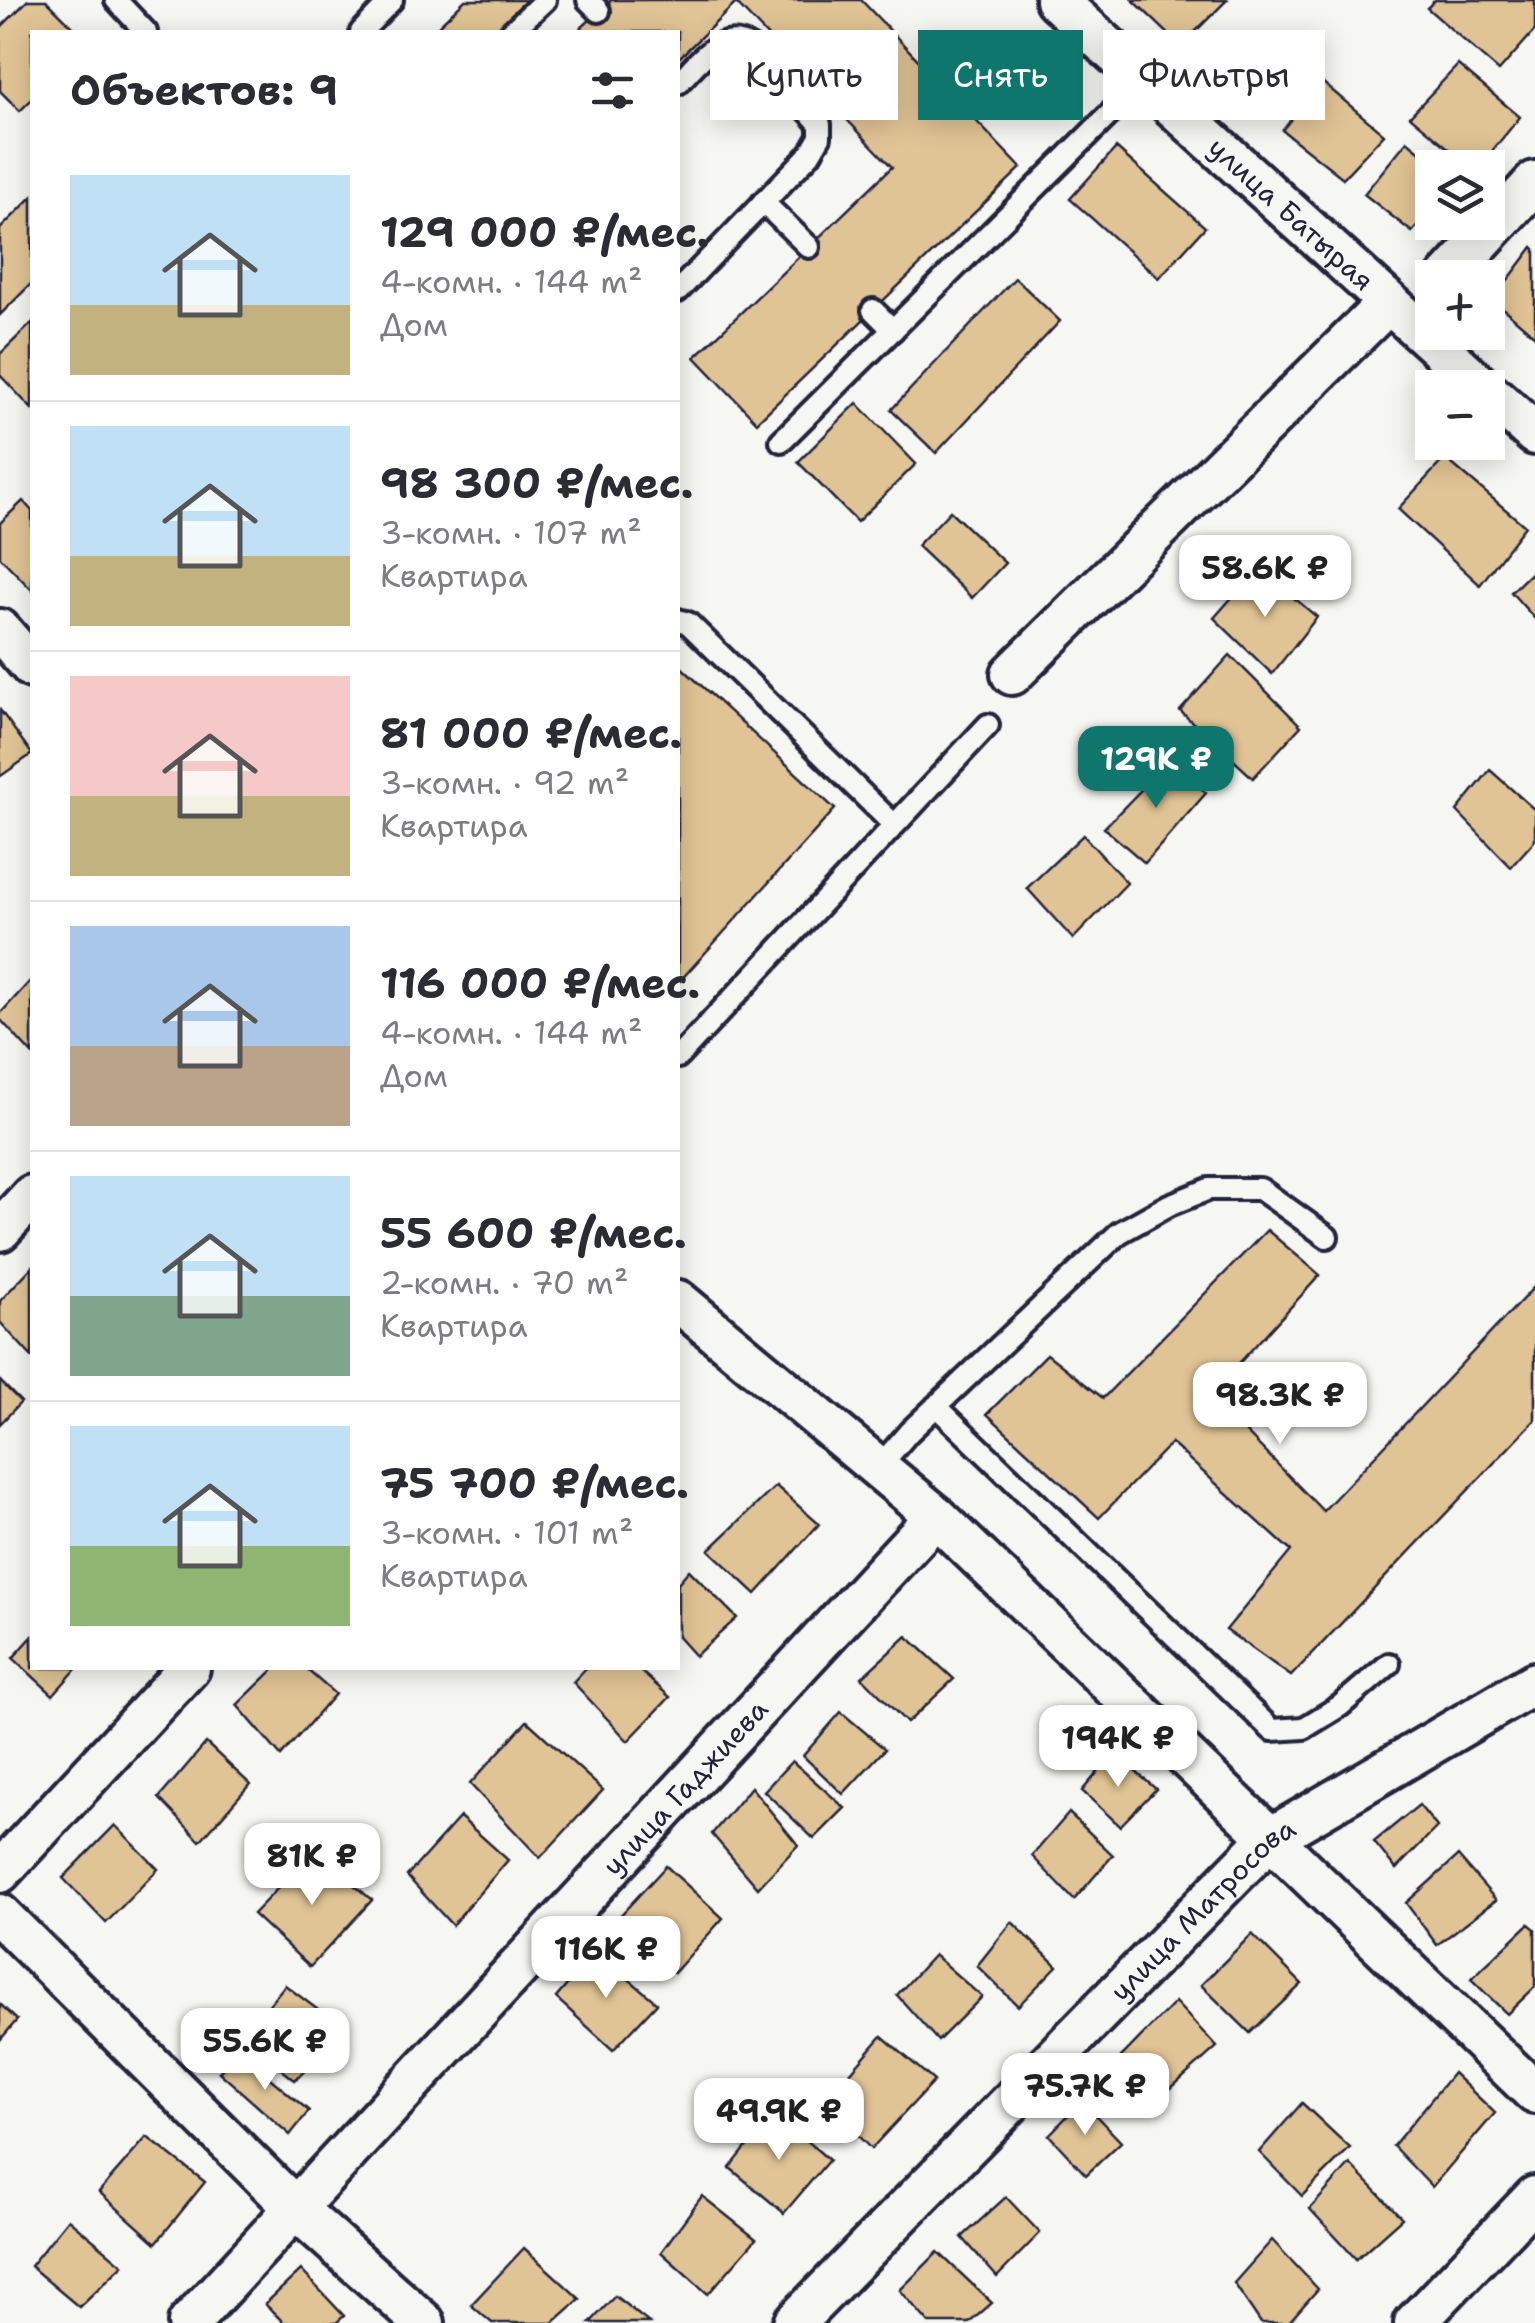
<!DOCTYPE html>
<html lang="ru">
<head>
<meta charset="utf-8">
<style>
  :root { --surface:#fff; --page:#f7f7f7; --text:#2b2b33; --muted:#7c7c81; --line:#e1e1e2; --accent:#0f766e }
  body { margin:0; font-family:"Shantell Sans",sans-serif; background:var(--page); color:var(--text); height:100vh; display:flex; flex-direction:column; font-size:38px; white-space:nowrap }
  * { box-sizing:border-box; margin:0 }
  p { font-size:32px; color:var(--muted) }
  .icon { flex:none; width:55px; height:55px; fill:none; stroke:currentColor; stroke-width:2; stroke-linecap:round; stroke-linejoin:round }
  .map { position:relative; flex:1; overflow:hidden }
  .sheet { position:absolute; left:30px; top:30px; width:650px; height:1640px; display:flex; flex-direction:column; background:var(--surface); border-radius:0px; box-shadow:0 5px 25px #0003 }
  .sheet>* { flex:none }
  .top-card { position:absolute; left:710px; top:30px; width:675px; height:90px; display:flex; gap:20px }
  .tools { position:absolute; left:1415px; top:150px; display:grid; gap:20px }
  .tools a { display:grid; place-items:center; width:90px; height:90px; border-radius:0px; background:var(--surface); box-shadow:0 5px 25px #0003; font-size:50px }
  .price { position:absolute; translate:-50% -85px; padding:0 22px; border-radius:20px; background:#fff; color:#222; font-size:32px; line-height:65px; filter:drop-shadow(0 2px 5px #0008) }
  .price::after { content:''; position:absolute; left:50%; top:60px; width:30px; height:22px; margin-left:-15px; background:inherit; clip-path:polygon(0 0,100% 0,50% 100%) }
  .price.on { background:var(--accent); color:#fff }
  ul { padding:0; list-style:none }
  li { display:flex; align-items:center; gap:30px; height:250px; padding:0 40px }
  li+li { border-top:2px solid var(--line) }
  li span { display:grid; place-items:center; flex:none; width:280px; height:200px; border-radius:0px; color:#555 }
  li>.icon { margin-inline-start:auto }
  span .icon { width:120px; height:120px; fill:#fffc; stroke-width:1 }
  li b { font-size:42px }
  h2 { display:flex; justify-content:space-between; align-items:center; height:120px; padding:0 40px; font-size:42px }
  .pill { padding:0 35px; border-radius:0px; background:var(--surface); box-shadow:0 5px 25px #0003; font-size:35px; line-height:90px }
  .pill.on { background:var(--accent); color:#fff }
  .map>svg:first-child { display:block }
  .building { fill:#e1c495; stroke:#22223b; stroke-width:2.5 }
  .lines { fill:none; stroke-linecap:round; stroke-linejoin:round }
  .lane-casing { stroke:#22223b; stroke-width:28 }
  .street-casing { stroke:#22223b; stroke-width:48 }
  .lane { stroke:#f6f6f2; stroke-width:20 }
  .street { stroke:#f6f6f2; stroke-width:40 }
  .labels { text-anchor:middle; stroke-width:9; stroke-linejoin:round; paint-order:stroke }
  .street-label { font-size:28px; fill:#22223b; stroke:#f6f6f2 }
</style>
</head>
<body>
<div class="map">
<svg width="1535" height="2323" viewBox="0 0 1535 2323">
  <rect width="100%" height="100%" fill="#f6f6f2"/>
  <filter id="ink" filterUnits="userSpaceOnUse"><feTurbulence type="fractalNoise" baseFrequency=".01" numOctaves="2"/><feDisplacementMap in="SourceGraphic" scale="20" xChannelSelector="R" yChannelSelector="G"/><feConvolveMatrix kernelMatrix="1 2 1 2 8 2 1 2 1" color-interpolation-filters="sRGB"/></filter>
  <g filter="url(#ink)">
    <g class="building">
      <path d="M28,0H46L78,32H32V99L20,111L0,91V28Z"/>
      <path d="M465,0H530L499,32H432Z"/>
      <path d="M611,0H861L1021,168L757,422L695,357L892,167L736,3L678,59V32H577Z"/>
      <path d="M1133,0H1227L1181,46Z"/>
      <path d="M1435,0H1535V30L1499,71L1427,8Z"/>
      <path d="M1458,65L1520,117L1478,168H1472L1410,116Z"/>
      <path d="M1322,82L1384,134L1343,178L1282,130Z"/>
      <path d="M1407,141L1440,168H1432V210L1412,232L1364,194Z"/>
      <path d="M1116,148L1205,227L1159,278L1070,199Z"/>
      <path d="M32,197V283L0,315V229Z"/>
      <path d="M1533,247L1535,249V336L1493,300Z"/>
      <path d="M1015,278L1060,321L936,453L891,410Z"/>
      <path d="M32,323V409L0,375V354Z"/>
      <path d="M857,403L916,464L857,522L798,462Z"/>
      <path d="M1445,458L1525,526L1480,585L1398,509Z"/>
      <path d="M23,501L32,511V590L0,557V523Z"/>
      <path d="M950,511L1005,563L972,598L917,546Z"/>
      <path d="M1258,568L1317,617L1272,674L1214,618Z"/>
      <path d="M1535,569V619L1511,592Z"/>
      <path d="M1230,655L1301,726L1253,778L1180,711Z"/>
      <path d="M678,664L835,809L678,983Z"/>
      <path d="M0,710L32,754L1,776L0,774Z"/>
      <path d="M1171,759L1206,793L1145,863L1104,828Z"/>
      <path d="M1490,770L1535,810V840L1511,867L1457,811Z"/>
      <path d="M1083,835L1127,883L1073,939L1027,888Z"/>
      <path d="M32,979V1054L0,1019V1014Z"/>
      <path d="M1267,1230L1320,1275L1210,1395L1323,1511L1535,1286V1420L1291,1676L1226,1630L1291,1551L1171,1443L1099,1518L987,1414L1047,1354L1103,1398Z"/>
      <path d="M32,1267V1357L0,1322V1301Z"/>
      <path d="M0,1381L21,1402L0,1424Z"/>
      <path d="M776,1486L819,1524L756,1594L709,1550Z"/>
      <path d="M689,1570L737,1618L695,1656L678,1637V1583Z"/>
      <path d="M907,1636L954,1679L907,1723L862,1677Z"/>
      <path d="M32,1637V1668H77L53,1695L13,1658Z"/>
      <path d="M275,1668H305L335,1694L281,1756L237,1705Z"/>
      <path d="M586,1668H637L670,1697L628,1741L573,1682Z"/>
      <path d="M841,1712L885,1749L843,1794L803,1756Z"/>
      <path d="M527,1721L603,1790L540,1858L470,1784Z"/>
      <path d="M206,1743L250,1784L200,1841L159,1798Z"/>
      <path d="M1114,1753L1156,1789L1120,1826L1082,1791Z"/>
      <path d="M792,1761L845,1808L814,1839L764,1791Z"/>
      <path d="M751,1787L798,1845L758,1888L712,1834Z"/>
      <path d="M1419,1805L1437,1827L1396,1869L1374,1842Z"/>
      <path d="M1069,1813L1113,1855L1074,1900L1032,1856Z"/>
      <path d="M460,1817L508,1860L452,1925L407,1876Z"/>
      <path d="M115,1825L158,1869L106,1923L63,1878Z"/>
      <path d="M314,1851L372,1900L310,1967L253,1914Z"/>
      <path d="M1458,1856L1496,1900L1437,1945L1406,1903Z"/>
      <path d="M666,1866L723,1918L674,1973L618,1918Z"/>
      <path d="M1012,1922L1057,1966L1018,2006L977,1966Z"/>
      <path d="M1529,1924L1535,1929V1987L1507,2014L1471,1979Z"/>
      <path d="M1252,1934L1302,1984L1250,2033L1201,1985Z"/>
      <path d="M596,1951L657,2003L613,2050L556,1998Z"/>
      <path d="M934,1955L982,1997L938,2041L897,1995Z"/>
      <path d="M285,1985L346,2031L295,2080L242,2038Z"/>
      <path d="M1175,2002L1217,2047L1159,2099L1121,2057Z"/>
      <path d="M0,2004L17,2020L0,2040Z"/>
      <path d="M882,2036L934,2081L871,2149L825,2102Z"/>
      <path d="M239,2052L309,2111L290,2135L219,2072Z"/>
      <path d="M1453,2073L1495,2113L1432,2187L1393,2146Z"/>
      <path d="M1082,2101L1121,2142L1086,2175L1049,2135Z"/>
      <path d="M1302,2103L1350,2148L1302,2196L1259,2152Z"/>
      <path d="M774,2112L829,2160L784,2213L730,2168Z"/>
      <path d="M147,2137L205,2182L156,2243L99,2192Z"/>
      <path d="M1350,2164L1402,2218L1356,2259L1310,2209Z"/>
      <path d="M702,2196L756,2239L708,2294L661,2252Z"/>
      <path d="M1006,2197L1040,2233L997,2277L962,2237Z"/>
      <path d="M68,2219L123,2265L79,2307L30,2266Z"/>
      <path d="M1272,2240L1318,2289L1288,2323H1261L1234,2283Z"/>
      <path d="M524,2248L580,2299L553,2323H492L471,2305Z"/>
      <path d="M938,2252L992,2303L969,2323H929L900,2290Z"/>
      <path d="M301,2270L344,2316L336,2323H284L265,2304Z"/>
      <path d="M615,2296L649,2323H590Z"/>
    </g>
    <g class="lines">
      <defs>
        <g id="lane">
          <path d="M116,0L146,32"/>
          <path d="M588,0L599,11"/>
          <path d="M361,32L392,0"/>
          <path d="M511,32L545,0"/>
          <path d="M678,83C698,63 719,30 750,47L820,124V137L810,154L678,291"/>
          <path d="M763,202L809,247"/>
          <path d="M873,310L893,330"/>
          <path d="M781,441L1144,80"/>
          <path d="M678,620L688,623L893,824"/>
          <path d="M678,1057L988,725"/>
          <path d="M936,1406L1272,1730L1304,1728L1340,1706L1389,1664"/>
          <path d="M879,1467L909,1432L1119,1233L1169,1205L1209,1189H1260L1327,1237"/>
        </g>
        <g id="street">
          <path id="s1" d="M1056,0L1483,388"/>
          <path d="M1447,278L1535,182"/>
          <path d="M1488,392L1535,434"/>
          <path d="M0,630L32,667"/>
          <path d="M1012,674L1388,303"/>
          <path d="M0,1230L32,1196"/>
          <path d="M678,1301L936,1516L1535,2093"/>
          <path d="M0,1872L189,1668"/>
          <path d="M0,1915L296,2209L424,2323"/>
          <path id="s2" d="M189,2323L936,1516"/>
          <path id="s3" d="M794,2323L1269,1839L1535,1683"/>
          <path d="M1415,2323L1535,2197"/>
        </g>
      </defs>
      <use href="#lane" class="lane-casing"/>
      <use href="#street" class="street-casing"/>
      <use href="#lane" class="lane"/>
      <use href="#street" class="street"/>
    </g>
  </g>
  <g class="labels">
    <g class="street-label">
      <text dy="10" stroke="none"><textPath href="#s1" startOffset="318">улица Батырая</textPath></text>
      <text dy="10" stroke="none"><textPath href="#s2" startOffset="730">улица Гаджиева</textPath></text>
      <text dy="10" stroke="none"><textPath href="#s3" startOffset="582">улица Матросова</textPath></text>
    </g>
  </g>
</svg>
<div class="tools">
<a><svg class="icon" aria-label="layers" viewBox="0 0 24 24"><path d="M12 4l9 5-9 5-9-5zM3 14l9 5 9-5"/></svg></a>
<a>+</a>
<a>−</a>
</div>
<b class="price" style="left:1265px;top:620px">58.6K ₽</b>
<b class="price on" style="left:1156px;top:811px">129K ₽</b>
<b class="price" style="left:1280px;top:1447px">98.3K ₽</b>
<b class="price" style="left:1118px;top:1790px">194K ₽</b>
<b class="price" style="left:312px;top:1908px">81K ₽</b>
<b class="price" style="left:606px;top:2001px">116K ₽</b>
<b class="price" style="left:265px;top:2093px">55.6K ₽</b>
<b class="price" style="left:1085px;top:2138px">75.7K ₽</b>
<b class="price" style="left:779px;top:2163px">49.9K ₽</b>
<div class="top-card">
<a class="pill">Купить</a>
<a class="pill on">Снять</a>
<a class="pill">Фильтры</a>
</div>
<section class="sheet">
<h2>Объектов: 9<svg class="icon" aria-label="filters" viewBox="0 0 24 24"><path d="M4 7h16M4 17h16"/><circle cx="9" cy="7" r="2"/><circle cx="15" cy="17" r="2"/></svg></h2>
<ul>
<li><span style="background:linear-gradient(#bfe0f5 65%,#c2b280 0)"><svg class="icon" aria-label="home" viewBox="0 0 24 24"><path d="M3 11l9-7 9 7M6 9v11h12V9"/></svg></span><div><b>129 000 ₽/мес.</b><p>4-комн. · 144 m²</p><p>Дом</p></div></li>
<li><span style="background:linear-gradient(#bfe0f5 65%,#c2b280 0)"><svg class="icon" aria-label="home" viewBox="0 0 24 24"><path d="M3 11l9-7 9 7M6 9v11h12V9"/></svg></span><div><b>98 300 ₽/мес.</b><p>3-комн. · 107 m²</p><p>Квартира</p></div></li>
<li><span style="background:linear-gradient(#f6c9c9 60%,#c2b280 0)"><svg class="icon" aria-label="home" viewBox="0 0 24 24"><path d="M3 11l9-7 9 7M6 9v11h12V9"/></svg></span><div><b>81 000 ₽/мес.</b><p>3-комн. · 92 m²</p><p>Квартира</p></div></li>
<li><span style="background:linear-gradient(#a9c7e8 60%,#b9a48a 0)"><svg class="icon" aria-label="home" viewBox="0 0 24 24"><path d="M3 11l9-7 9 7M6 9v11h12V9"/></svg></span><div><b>116 000 ₽/мес.</b><p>4-комн. · 144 m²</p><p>Дом</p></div></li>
<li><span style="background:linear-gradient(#bfe0f5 60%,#7fa58c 0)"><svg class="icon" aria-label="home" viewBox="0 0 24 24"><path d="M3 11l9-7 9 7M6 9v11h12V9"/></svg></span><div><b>55 600 ₽/мес.</b><p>2-комн. · 70 m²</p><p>Квартира</p></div></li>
<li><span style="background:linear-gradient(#bfe0f5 60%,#8fb573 0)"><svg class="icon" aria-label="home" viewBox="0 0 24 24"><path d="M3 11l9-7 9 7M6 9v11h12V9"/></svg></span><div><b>75 700 ₽/мес.</b><p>3-комн. · 101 m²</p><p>Квартира</p></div></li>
</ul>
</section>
</div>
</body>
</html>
